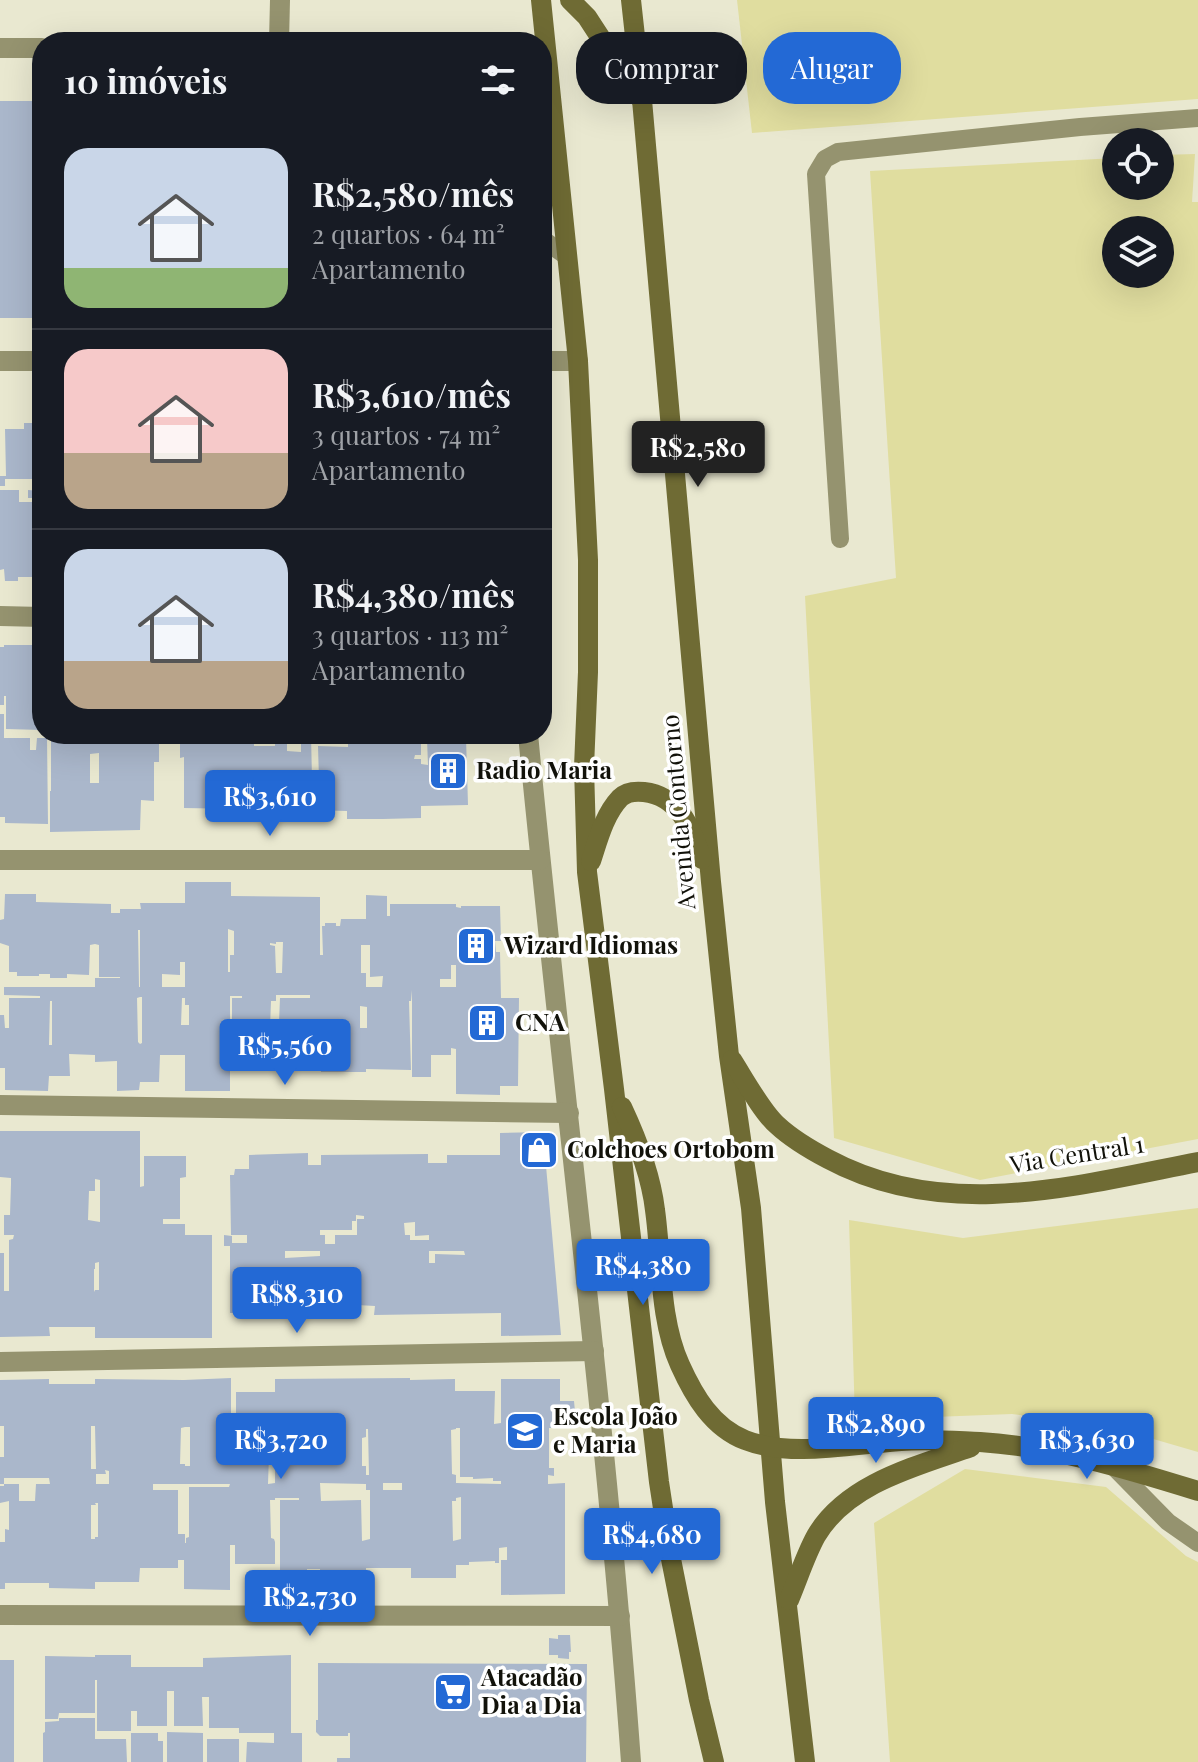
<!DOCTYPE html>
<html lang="pt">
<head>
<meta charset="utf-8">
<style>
  :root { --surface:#171b24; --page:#242831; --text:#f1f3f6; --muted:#9ea1a6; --line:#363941; --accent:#2369d5 }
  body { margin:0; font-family:"Playfair Display",serif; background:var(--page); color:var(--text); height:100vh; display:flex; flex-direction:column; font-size:30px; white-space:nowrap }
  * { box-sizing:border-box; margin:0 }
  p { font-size:26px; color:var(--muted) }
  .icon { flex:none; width:44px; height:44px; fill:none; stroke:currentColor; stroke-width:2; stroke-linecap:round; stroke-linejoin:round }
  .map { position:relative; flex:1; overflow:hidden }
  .drawer { position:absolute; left:32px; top:32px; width:520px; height:712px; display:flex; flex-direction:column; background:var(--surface); border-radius:32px; box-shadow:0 8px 32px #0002 }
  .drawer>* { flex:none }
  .top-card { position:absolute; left:576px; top:32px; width:502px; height:72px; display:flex; gap:16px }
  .buttons { position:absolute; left:1102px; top:128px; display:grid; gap:16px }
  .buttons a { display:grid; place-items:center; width:72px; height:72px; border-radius:50%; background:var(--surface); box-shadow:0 8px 32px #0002; font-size:40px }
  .price { position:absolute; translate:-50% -68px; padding:0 18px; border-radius:8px; background:var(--accent); color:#fff; font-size:26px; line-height:52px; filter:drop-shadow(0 2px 4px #0008) }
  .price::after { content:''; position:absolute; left:50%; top:48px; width:24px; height:18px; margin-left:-12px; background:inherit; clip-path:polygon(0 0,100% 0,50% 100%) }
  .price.selected { background:#222; color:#fff }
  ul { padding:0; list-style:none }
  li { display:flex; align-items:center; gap:24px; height:200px; padding:0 32px }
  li+li { border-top:2px solid var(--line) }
  li span { display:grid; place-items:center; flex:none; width:224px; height:160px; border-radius:24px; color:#555 }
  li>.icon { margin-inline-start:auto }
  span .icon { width:96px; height:96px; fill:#fffc; stroke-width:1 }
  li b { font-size:34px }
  h2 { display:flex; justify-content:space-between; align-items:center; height:96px; padding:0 32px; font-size:34px }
  .chip { padding:0 28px; border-radius:32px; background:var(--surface); box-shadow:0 8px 32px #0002; font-size:28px; line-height:72px }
  .chip.selected { background:var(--accent); color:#fff }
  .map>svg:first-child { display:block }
  .green { fill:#e0dd9f; fill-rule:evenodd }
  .building { fill:#aab7cb; fill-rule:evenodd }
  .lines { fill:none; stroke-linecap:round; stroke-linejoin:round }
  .service { stroke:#95936f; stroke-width:18 }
  .minor { stroke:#95936f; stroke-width:20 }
  .tertiary { stroke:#95936f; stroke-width:20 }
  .secondary { stroke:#6f6b34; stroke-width:20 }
  .labels { text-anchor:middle; stroke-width:7; stroke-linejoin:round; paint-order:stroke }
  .poi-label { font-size:24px; font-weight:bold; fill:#12120a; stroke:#fff; text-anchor:start }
  .street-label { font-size:24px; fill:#12120a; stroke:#fff }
</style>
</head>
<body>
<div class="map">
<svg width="1198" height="1762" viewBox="0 0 1198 1762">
  <rect width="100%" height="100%" fill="#e9e8d0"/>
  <g class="green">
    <path d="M737,0H1198V99L752,133Z"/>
    <path d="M1195,154L1192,202H1198V1139L980,1180L834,1138L805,596L896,578L870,171L1116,158V186H1160V155ZM1160,230V274H1116V230Z"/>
    <path d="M1198,1208V1452L1119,1429L1012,1414L855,1420L849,1220L963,1238Z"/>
    <path d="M965,1469L1106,1487L1186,1556L1198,1562V1762H890L874,1523Z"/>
  </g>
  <g class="building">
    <rect x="0" y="101" width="42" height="217"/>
    <path d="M24,423H42V479H5V486H0V476H6L5,429H24Z"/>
    <path d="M0,490H19V502H40L36,498H28V490L42,491V590H34V577H18V581H5L4,569L0,570Z"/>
    <path d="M4,645H42V730L6,729V696H4V705H0V647H4Z"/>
    <path d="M0,714H4V738H30V750H36L37,738H47L48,824L5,823V817H0Z"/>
    <path d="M50,734H140L141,738H159V762H154V801L141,800L140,830L50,832V791H51V738L50,739ZM99,753V783H90V754Z"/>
    <path d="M184,734H266V739H254V746H275V734H293L295,739H287V751L301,752V739H297V734H311L312,779L319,780L318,746L348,747V739H336V734H398V739H421V755H415L414,759H421V764L428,765L427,739L466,737L468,805L421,806V818L383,819H347V811L311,810V819L239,817L240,809L184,808V757L180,758V739H184Z"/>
    <path d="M185,882H231V896L320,897V955H323L322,926H325V923H336V926H340L341,919H366V895L387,896V916H390V904H456V907L461,908V906H500L501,941H495L496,952H500L501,998H519L518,1086H500V1095L456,1094V1049L451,1048V1055H431V1077H412V990L411,1001H409L411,1070L366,1069V1072H321V1070L230,1071V1091H185V1055H160L159,1082H140L139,1090L117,1091V1061L95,1062V1055L69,1054L70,1076H49L48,1091L5,1090V1068H0V1015H4L5,1028H9V998H40V996L4,995V987H95V978H120V977H99V945L95,944L90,945L89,975L67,974V978H50V974H39V976H17V972H9V946L0,943V920L4,919L5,894H36V902L111,904V913H120V909H141L140,903H185ZM228,929L234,931V955H230V972H228ZM138,930H140V987H139ZM276,942H283L282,973H276L275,946L270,945V943L276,944ZM361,945H370V977L383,976L382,987H366V973H361ZM180,962H185V987H162V974L180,975ZM451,965H456V987H440V979H451ZM276,995H310V998H280L279,1023H276V1028H270L271,1001H276ZM230,996H242V998H232V1044H230ZM140,997H142V1043L140,1044L138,1042L137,998ZM182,998H185V1005H189V1025H181ZM50,1001H52V1045H49ZM360,1006L367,1007V1028H360Z"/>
    <path d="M0,1131H140V1187L144,1186V1156H186V1177L180,1178V1219H163V1224H185V1235H212V1338H95V1327H49L50,1336L0,1337V1253H4V1291H9V1240L13,1239L14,1235H4V1215H10L11,1184V1178L0,1177ZM95,1179L100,1180V1222L88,1220L89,1191H95ZM99,1262V1290H95L94,1292V1269H95V1263Z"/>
    <path d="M543,1132L561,1335L501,1336V1313L374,1315L375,1306L357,1305V1316H320V1302L303,1298L296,1302L285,1301V1313H230V1246H224V1235L232,1236V1243H247V1235H231L230,1175H234L235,1169H249V1155L308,1153V1165H321V1155L428,1154V1163H447V1155H500V1133ZM356,1215L364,1216V1219H357V1235H335V1244H325V1235H320V1230H352V1221H356ZM415,1222V1236L429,1235V1240H410V1235H405L404,1223ZM285,1251H320V1256L285,1258ZM429,1251H464L465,1255L435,1254V1263H429Z"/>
    <path d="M231,1378V1421H236V1392H275V1379L410,1378V1380L455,1379V1391H495L494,1424L501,1423V1379H560V1401H574L576,1422V1428H549V1468H554V1476L548,1475V1484L565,1483V1594L501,1595V1560H507V1547L499,1548V1563H495V1561L469,1562V1565H456V1578H411V1568H366V1588H321L320,1569H307V1590H280V1500H299V1498H275V1500H270L271,1538L274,1539L275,1542V1564H235V1545H230V1590L184,1589V1560H178V1568H140L139,1582H95V1589L49,1588V1583H5V1589H0V1542H5V1529L9,1530V1501L0,1503V1486H4V1484H0V1457H4V1426H0V1380L49,1379V1384H95V1379L184,1380ZM91,1426H95L96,1469H91ZM270,1426H275V1429H280V1468H275V1483L268,1484ZM185,1427H190V1466H185V1464H180L181,1428ZM456,1428H460V1477H473V1479L493,1478V1481H501V1484L456,1483V1475L452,1474L451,1430L456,1429ZM366,1429H368L369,1475H366V1466H362V1438L366,1437ZM105,1470L109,1471V1484H96V1474H106ZM4,1478H49L50,1484H36L35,1501H19V1484H4ZM320,1483L366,1484V1490H370V1539L362,1541L361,1500L321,1501ZM383,1483H402V1490H383ZM153,1484H230L229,1487H189V1537L186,1538V1543H185V1534H178V1490H153ZM461,1497V1539L453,1541L452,1501H456V1498ZM95,1503H98V1537H95V1539H91V1505H96Z"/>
    <path d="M558,1635H570L571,1652H569V1659L558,1658V1655H549V1638L558,1639Z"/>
    <path d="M95,1655H131V1667H203V1658L291,1655V1733H302V1762H246L247,1742L274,1743V1733H239V1728H209V1697H202L203,1726H174V1691H167V1726H137V1711H131V1731H97V1680H95V1713H59L58,1719H45V1656L95,1657Z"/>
    <rect x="0" y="1660" width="14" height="102"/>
    <path d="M318,1663L587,1664L586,1762H337V1758H350V1733H348V1736H320L316,1732V1720H318Z"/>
    <path d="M59,1718H95V1739H126L127,1762H43V1733L45,1732V1722L59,1721Z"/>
    <path d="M167,1732L203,1733V1762H167Z"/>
    <path d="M131,1733H158V1741H163V1762H131Z"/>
    <rect x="207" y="1739" width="32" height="23"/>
  </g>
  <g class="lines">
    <g class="service">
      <path d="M542,239L568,257"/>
      <path d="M840,539L816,174L825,159L838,152L1080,127L1198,118"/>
      <path d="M1111,1464L1168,1522L1198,1543"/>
    </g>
    <g class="minor">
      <path d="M0,361H42"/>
      <path d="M542,361H578"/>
      <path d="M0,616L42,617"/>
      <path d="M528,734C561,1077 606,1418 631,1762"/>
      <path d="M0,860H540"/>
      <path d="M0,1105L569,1113"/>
      <path d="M0,1362L594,1351"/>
      <path d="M0,1615L620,1616"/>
    </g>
    <g class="tertiary">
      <path d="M279,42L280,0"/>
      <path d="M0,48H42"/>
    </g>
    <g class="secondary">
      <path d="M541,0L578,361L588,560V672L584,767L587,872L614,1089L659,1482L670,1554L699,1700L714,1762"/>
      <path d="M570,0L587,17L639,97"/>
      <path d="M631,0L642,100L711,882L729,1056L751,1208L775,1502L805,1762"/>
      <path d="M591,861C598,840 604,815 620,798C626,792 635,791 644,792C680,796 691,829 702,859"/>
      <path d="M732,1060C743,1077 762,1112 777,1125C792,1139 809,1149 828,1159C945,1222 1075,1186 1198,1162"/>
      <path d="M622,1107C637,1139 651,1175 655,1210C662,1260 659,1319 680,1365C694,1396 712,1427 745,1440C790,1458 854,1444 901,1441C927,1439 954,1441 980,1442C1055,1447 1127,1469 1198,1491"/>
      <path d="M789,1600C798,1579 805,1556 816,1536C847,1483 917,1466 971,1447"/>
    </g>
  </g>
  <defs>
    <symbol id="building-square" viewBox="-11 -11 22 22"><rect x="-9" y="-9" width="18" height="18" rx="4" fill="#2369d5" stroke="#fff"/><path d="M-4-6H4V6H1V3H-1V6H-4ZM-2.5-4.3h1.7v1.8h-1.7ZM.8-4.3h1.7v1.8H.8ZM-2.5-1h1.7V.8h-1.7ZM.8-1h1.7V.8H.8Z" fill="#fff"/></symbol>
    <symbol id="shop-square" viewBox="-11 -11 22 22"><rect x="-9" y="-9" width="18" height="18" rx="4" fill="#2369d5" stroke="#fff"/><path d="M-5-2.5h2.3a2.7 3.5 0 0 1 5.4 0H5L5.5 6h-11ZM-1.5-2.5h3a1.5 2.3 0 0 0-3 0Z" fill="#fff"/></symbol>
    <symbol id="school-square" viewBox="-11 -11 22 22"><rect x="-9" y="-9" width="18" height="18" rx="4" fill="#2369d5" stroke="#fff"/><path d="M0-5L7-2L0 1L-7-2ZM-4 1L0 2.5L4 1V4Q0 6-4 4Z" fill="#fff"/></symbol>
    <symbol id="supermarket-square" viewBox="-11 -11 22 22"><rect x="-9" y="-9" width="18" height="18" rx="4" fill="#2369d5" stroke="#fff"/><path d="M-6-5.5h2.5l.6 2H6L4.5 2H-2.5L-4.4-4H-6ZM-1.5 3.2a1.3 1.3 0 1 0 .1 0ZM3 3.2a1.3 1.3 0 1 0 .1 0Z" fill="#fff"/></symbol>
  </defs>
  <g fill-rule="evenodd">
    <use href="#building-square" x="426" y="749" width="44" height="44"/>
    <use href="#building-square" x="454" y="924" width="44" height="44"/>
    <use href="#building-square" x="465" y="1001" width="44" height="44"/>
    <use href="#shop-square" x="517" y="1128" width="44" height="44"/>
    <use href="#school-square" x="503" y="1409" width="44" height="44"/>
    <use href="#supermarket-square" x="431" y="1670" width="44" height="44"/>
  </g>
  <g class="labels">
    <g class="poi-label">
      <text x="476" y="779">Radio Maria</text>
      <text x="504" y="954">Wizard Idiomas</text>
      <text x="515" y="1031">CNA</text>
      <text x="567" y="1158">Colchoes Ortobom</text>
      <text x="553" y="1425">Escola João<tspan x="553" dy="28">e Maria</tspan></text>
      <text x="481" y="1686">Atacadão<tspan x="481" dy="28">Dia a Dia</tspan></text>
    </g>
    <g class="street-label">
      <text transform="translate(679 812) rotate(-95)" y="8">Avenida Contorno</text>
      <text transform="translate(1077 1155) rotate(-9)" y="8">Via Central 1</text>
    </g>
  </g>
</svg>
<div class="buttons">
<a><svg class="icon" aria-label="locate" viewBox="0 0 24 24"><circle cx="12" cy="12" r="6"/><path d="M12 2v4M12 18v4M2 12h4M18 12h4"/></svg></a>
<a><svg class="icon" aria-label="layers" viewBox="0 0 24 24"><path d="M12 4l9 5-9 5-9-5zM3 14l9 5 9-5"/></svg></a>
</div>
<b class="price selected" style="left:698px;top:489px">R$2,580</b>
<b class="price" style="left:270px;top:838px">R$3,610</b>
<b class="price" style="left:285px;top:1087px">R$5,560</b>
<b class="price" style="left:643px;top:1307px">R$4,380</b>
<b class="price" style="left:297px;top:1335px">R$8,310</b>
<b class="price" style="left:876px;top:1465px">R$2,890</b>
<b class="price" style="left:281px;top:1481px">R$3,720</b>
<b class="price" style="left:1087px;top:1481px">R$3,630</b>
<b class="price" style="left:652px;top:1576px">R$4,680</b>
<b class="price" style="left:310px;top:1638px">R$2,730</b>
<div class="top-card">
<a class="chip">Comprar</a>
<a class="chip selected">Alugar</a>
</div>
<section class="drawer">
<h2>10 imóveis<svg class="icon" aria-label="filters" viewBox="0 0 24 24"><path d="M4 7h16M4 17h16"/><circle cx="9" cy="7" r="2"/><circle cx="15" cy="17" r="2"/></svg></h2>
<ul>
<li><span style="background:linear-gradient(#c9d6e8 75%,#8fb573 0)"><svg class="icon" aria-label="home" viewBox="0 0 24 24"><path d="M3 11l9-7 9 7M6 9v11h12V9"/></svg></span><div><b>R$2,580/mês</b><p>2 quartos · 64 m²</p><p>Apartamento</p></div></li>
<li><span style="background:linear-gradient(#f6c9c9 65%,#b9a48a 0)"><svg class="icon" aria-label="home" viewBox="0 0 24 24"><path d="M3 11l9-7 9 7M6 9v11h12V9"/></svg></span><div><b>R$3,610/mês</b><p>3 quartos · 74 m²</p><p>Apartamento</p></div></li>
<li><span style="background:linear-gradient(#c9d6e8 70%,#b9a48a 0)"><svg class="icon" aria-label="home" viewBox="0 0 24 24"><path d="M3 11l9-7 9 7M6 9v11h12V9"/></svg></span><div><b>R$4,380/mês</b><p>3 quartos · 113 m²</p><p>Apartamento</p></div></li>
</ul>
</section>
</div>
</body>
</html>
